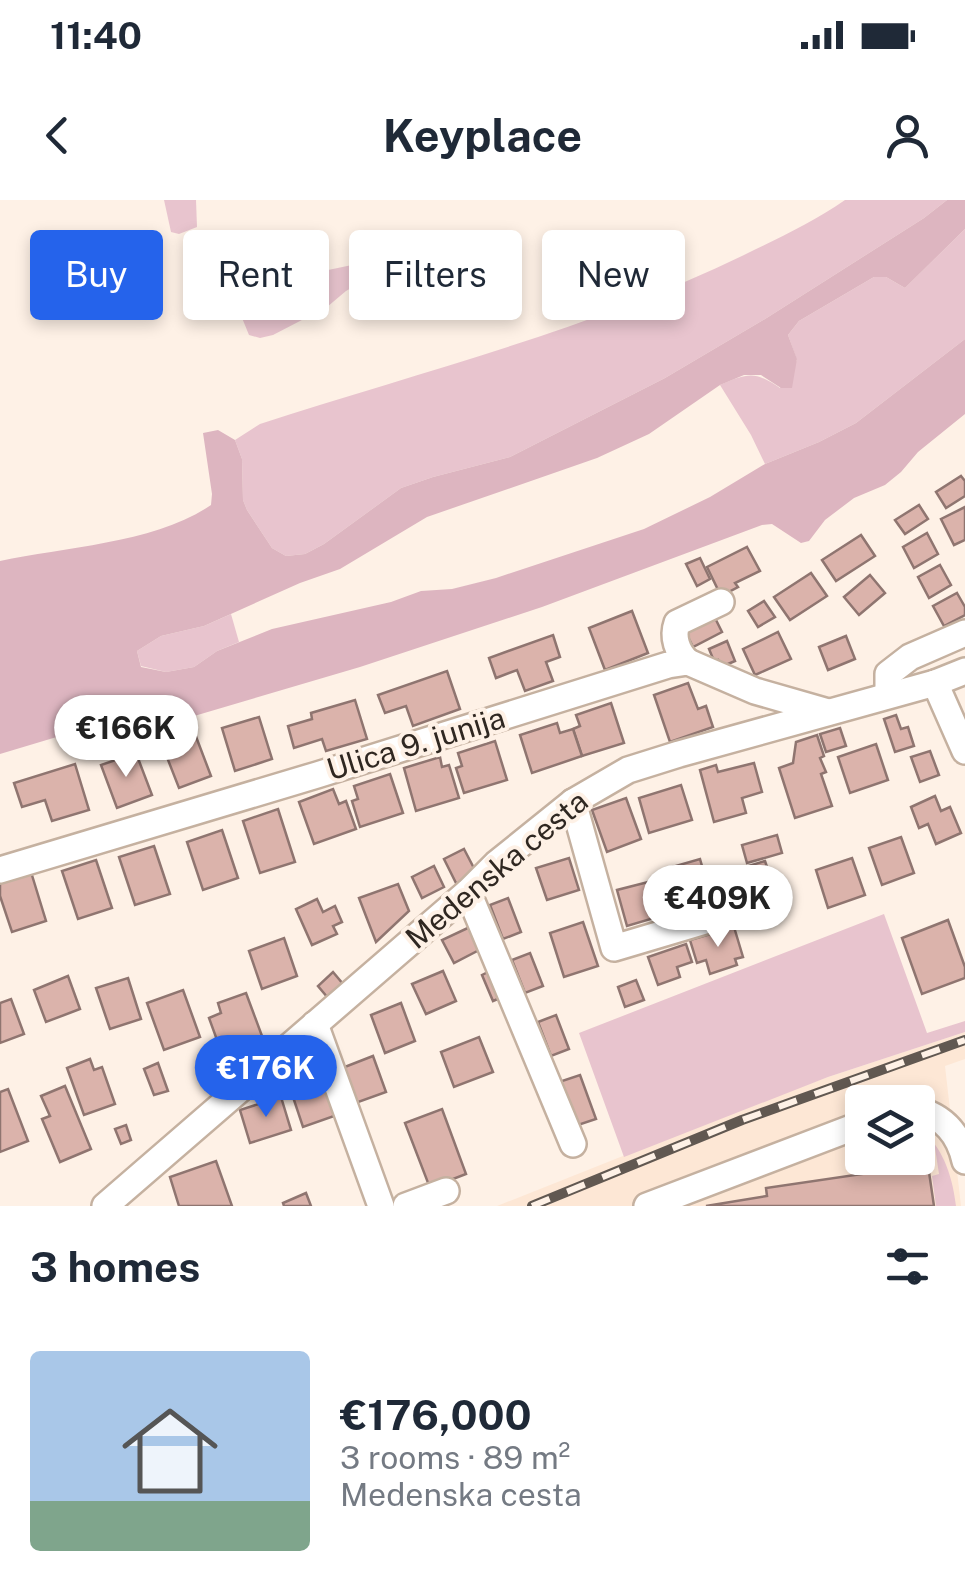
<!DOCTYPE html>
<html lang="en">
<head>
<meta charset="utf-8">
<style>
  :root { --surface:#fff; --page:#f6f6f7; --text:#1f2937; --muted:#747a83; --line:#e0e1e3; --accent:#2563eb }
  body { margin:0; font-family:"Public Sans",sans-serif; background:var(--page); color:var(--text); height:100vh; display:flex; flex-direction:column; font-size:38px; white-space:nowrap }
  * { box-sizing:border-box; margin:0 }
  p { font-size:32px; color:var(--muted) }
  .icon { flex:none; width:55px; height:55px; fill:none; stroke:currentColor; stroke-width:2; stroke-linecap:round; stroke-linejoin:round }
  .map { position:relative; height:1006px; overflow:hidden }
  .details { display:flex; flex-direction:column; background:var(--surface); flex:1 }
  .details>* { flex:none }
  .banner { position:absolute; left:30px; top:30px; width:905px; height:90px; display:flex; gap:20px }
  .fabs { position:absolute; left:845px; top:885px; display:grid; gap:20px }
  .fabs a { display:grid; place-items:center; width:90px; height:90px; border-radius:10px; background:var(--surface); box-shadow:0 5px 15px #0003; font-size:50px }
  .price { position:absolute; translate:-50% -85px; padding:0 22px; border-radius:35px; background:#fff; color:#222; font-size:32px; line-height:65px; filter:drop-shadow(0 2px 5px #0008) }
  .price::after { content:''; position:absolute; left:50%; top:60px; width:30px; height:22px; margin-left:-15px; background:inherit; clip-path:polygon(0 0,100% 0,50% 100%) }
  .price.selected { background:var(--accent); color:#fff }
  ul { padding:0; list-style:none }
  li { display:flex; align-items:center; gap:30px; height:250px; padding:0 30px }
  li+li { border-top:2px solid var(--line) }
  li span { display:grid; place-items:center; flex:none; width:280px; height:200px; border-radius:10px; color:#555 }
  li>.icon { margin-inline-start:auto }
  span .icon { width:120px; height:120px; fill:#fffc; stroke-width:1 }
  li b { font-size:42px }
  h2 { display:flex; justify-content:space-between; align-items:center; height:120px; padding:0 30px; font-size:42px }
  .pill { padding:0 35px; border-radius:10px; background:var(--surface); box-shadow:0 5px 15px #0003; font-size:35px; line-height:90px }
  .pill.selected { background:var(--accent); color:#fff }
  .status { display:flex; justify-content:space-between; align-items:center; height:70px; padding:0 50px; background:var(--surface); direction:ltr }
  .status svg { height:28px; fill:currentColor }
  header { display:flex; justify-content:space-between; align-items:center; height:130px; padding:0 30px; background:var(--surface); font-size:45px; font-weight:700 }
  .map>svg:first-child { display:block }
  .built { fill:#fde7d5; fill-rule:evenodd }
  .green { fill:#e8c4ce }
  .forest { fill:#ddb5c0 }
  .building { fill:#dbb3ab; stroke:#8f7570; stroke-width:2.5 }
  .lines { fill:none; stroke-linecap:round; stroke-linejoin:round }
  .minor-casing { stroke:#c5b1a0; stroke-width:30 }
  .minor { stroke:#fff; stroke-width:25 }
  .rail-casing { stroke:#615851; stroke-width:10 }
  .rail { stroke:#fef1e6; stroke-width:6; stroke-dasharray:19; stroke-linecap:butt }
  .labels { text-anchor:middle; stroke-width:8; stroke-linejoin:round; paint-order:stroke }
  .street-label { font-size:30px; fill:#2f2721; stroke:#fef1e6 }
</style>
</head>
<body>
<div class="status"><b>11:40</b><svg viewBox="0 0 49 12"><path d="M0 12V9h3v3zM5 12V6h3v6zM10 12V3h3v9zM15 12V0h3v12zM26 1h20v11H26zM47 4h2v5h-2z"/></svg></div>
<header><svg class="icon" aria-label="back" viewBox="0 0 24 24"><path d="M15 5l-7 7 7 7"/></svg>Keyplace<svg class="icon" aria-label="person" viewBox="0 0 24 24"><circle cx="12" cy="8" r="4"/><path d="M4 21q1-7 8-7t8 7"/></svg></header>
<div class="map">
<svg width="965" height="1006" viewBox="0 0 965 1006">
  <rect width="100%" height="100%" fill="#fef1e6"/>
  <path class="built" d="M965,832V859L945,866L961,1006H497L746,907L828,877ZM862,902H918V958H862Z"/>
  <g class="green">
    <path d="M164,0H196L197,27L179,34L171,32Z"/>
    <path d="M845,0H947L924,18L765,119L665,178L510,257L433,277L401,288L324,344L305,354L286,356L272,348L247,310L243,300L242,259L235,240L260,224C422,171 590,130 744,55C779,38 813,22 845,0Z"/>
    <path d="M965,29V139L856,223L819,242L765,264L751,235L720,185C748,173 755,171 780,188L797,160L788,135L799,121L874,77H886L905,88Z"/>
    <path d="M352,65L365,66L372,76L346,91L327,107L273,135L260,138L249,135L231,91L236,83L243,81L264,93L309,74Z"/>
    <path d="M231,414L239,442L217,451L194,467L166,472L141,466L137,451L161,436L204,426Z"/>
    <path d="M884,714L927,833L965,821V832L828,877L624,957L579,833Z"/>
    <path d="M929,937C946,956 953,981 956,1006H936L932,976L939,974L935,948H928L926,938Z"/>
  </g>
  <path class="forest" d="M947,0H965V29L905,88L886,77H874L799,121L788,135L797,159L792,188H781L761,175H744L720,185L649,234L597,258L427,317L340,369L300,383L204,426L161,436L137,451L141,467L166,472L194,467L217,451L272,429L391,402L421,391L452,389L496,378L644,329L710,297L765,264L819,242L856,223L965,139V214L918,252L901,272L885,285L854,298L825,320L809,341L801,343L772,324L762,325L542,407L360,467L140,532L130,515L0,554V361C65,347 156,343 211,305L212,294L203,233L218,230L235,240L242,259L243,300L247,310L272,348L286,356L305,354L324,344L401,288L433,277L510,257L665,178L765,119L924,18Z"/>
  <g class="building">
    <path d="M961,276L965,281V296L946,308L936,292Z"/>
    <path d="M919,305L928,319L905,334L895,320Z"/>
    <path d="M965,307V340L954,345L941,319Z"/>
    <path d="M927,333L938,354L914,368L903,347Z"/>
    <path d="M861,335L875,356L836,381L822,360Z"/>
    <path d="M747,347L760,371L735,383L738,387L721,396L707,367Z"/>
    <path d="M700,358L710,379L697,386L686,364Z"/>
    <path d="M940,365L951,385L929,398L918,377Z"/>
    <path d="M811,373L827,396L790,420L774,397Z"/>
    <path d="M870,375L885,393L859,415L844,397Z"/>
    <path d="M957,393L965,407V415L944,426L933,406Z"/>
    <path d="M764,401L775,417L758,427L748,411Z"/>
    <path d="M632,411L648,453L605,470L589,428Z"/>
    <path d="M713,414L722,432L693,447L684,429Z"/>
    <path d="M778,432L791,459L755,475L743,449Z"/>
    <path d="M553,435L560,457L546,462L553,481L525,491L517,470L496,478L489,458Z"/>
    <path d="M846,436L855,459L828,470L819,447Z"/>
    <path d="M727,441L735,461L721,467L718,460L714,461L709,449Z"/>
    <path d="M447,471L460,509L413,526L406,506L385,513L378,495Z"/>
    <path d="M688,483L698,509L706,506L713,527L670,542L654,495Z"/>
    <path d="M355,500L367,539L326,551L322,539L294,548L288,526L312,519L311,513Z"/>
    <path d="M611,503L624,543L582,556L573,529L580,526L576,515Z"/>
    <path d="M896,515L901,529L908,527L914,546L895,552L884,519Z"/>
    <path d="M259,517L272,559L235,571L222,528Z"/>
    <path d="M557,523L560,533L573,529L582,556L532,573L520,535Z"/>
    <path d="M840,528L846,546L826,552L820,534Z"/>
    <path d="M195,534L211,576L179,588L163,547Z"/>
    <path d="M817,535L824,556L820,558L826,572L821,574L832,606L795,618L779,568L793,563L796,542Z"/>
    <path d="M495,541L507,580L464,593L456,568L462,566L458,553Z"/>
    <path d="M876,544L888,580L850,593L838,557Z"/>
    <path d="M930,551L939,575L920,582L911,557Z"/>
    <path d="M136,553L152,595L117,608L101,565Z"/>
    <path d="M440,557L442,567L449,565L459,598L416,611L404,568Z"/>
    <path d="M754,563L762,592L742,598L746,613L714,622L700,570L716,565L718,572Z"/>
    <path d="M75,564L89,610L52,621L45,600L22,607L14,583Z"/>
    <path d="M390,574L403,613L360,627L352,601L358,599L354,586Z"/>
    <path d="M681,585L692,620L649,633L639,598Z"/>
    <path d="M333,589L339,604L346,601L356,629L314,644L299,602Z"/>
    <path d="M935,596L941,611L950,607L961,633L936,644L928,624L919,628L911,607Z"/>
    <path d="M626,598L641,639L607,652L592,610Z"/>
    <path d="M278,609L295,662L260,673L243,621Z"/>
    <path d="M222,630L238,678L203,690L187,642Z"/>
    <path d="M777,635L782,653L747,663L742,645Z"/>
    <path d="M901,637L914,673L882,685L869,648Z"/>
    <path d="M154,646L170,694L135,705L119,657Z"/>
    <path d="M464,649L477,674L457,685L444,659Z"/>
    <path d="M569,658L579,690L547,700L536,668Z"/>
    <path d="M852,658L865,695L828,708L816,670Z"/>
    <path d="M700,659L712,701L677,711L665,669Z"/>
    <path d="M96,660L112,708L78,719L62,671Z"/>
    <path d="M765,661L777,698L740,710L729,672Z"/>
    <path d="M434,666L444,687L422,698L412,677Z"/>
    <path d="M31,672L46,721L12,732L0,696V683Z"/>
    <path d="M652,681L661,716L627,726L617,690Z"/>
    <path d="M398,684L409,711L376,742L359,698Z"/>
    <path d="M508,698L521,732L503,739L490,705Z"/>
    <path d="M317,699L323,712L335,706L342,722L333,726L337,734L312,745L296,709Z"/>
    <path d="M948,720L965,767V778L922,794L902,738Z"/>
    <path d="M583,722L598,766L564,777L550,733Z"/>
    <path d="M472,726L483,748L454,763L442,740Z"/>
    <path d="M734,727L743,757L735,759L737,765L710,774L706,760L697,763L690,740Z"/>
    <path d="M284,738L297,776L262,789L249,751Z"/>
    <path d="M686,744L692,762L677,767L680,777L658,785L648,757Z"/>
    <path d="M530,753L543,786L525,793L512,760Z"/>
    <path d="M496,768L507,795L493,801L482,775Z"/>
    <path d="M443,771L456,801L426,814L412,784Z"/>
    <path d="M333,772L343,784L328,798L318,786Z"/>
    <path d="M68,776L80,809L46,822L34,790Z"/>
    <path d="M128,778L141,819L110,829L96,788Z"/>
    <path d="M636,780L644,800L625,807L618,787Z"/>
    <path d="M183,790L200,837L164,850L147,803Z"/>
    <path d="M246,793L262,836L221,851L209,818L221,813L218,803Z"/>
    <path d="M11,799L24,834L0,843V803Z"/>
    <path d="M401,803L415,841L385,853L371,815Z"/>
    <path d="M556,815L569,849L551,856L538,822Z"/>
    <path d="M479,837L493,872L454,887L441,852Z"/>
    <path d="M373,856L386,892L350,905L337,870Z"/>
    <path d="M90,859L94,870L102,867L115,904L84,915L67,868Z"/>
    <path d="M158,863L168,891L154,895L144,869Z"/>
    <path d="M580,875L596,919L575,926L559,882Z"/>
    <path d="M325,879L337,915L303,927L291,891Z"/>
    <path d="M65,886L91,949L60,962L42,919L50,916L41,896Z"/>
    <path d="M8,889L28,941L0,952V892Z"/>
    <path d="M281,897L291,930L250,943L240,910Z"/>
    <path d="M442,909L466,974L430,988L405,923Z"/>
    <path d="M126,925L131,940L121,944L115,929Z"/>
    <path d="M924,938L934,1006H706L767,996L766,988L896,969L895,965H893L892,958H918V939Z"/>
    <path d="M216,961L232,1006H179L170,977Z"/>
    <path d="M306,993L311,1006H284L283,1003Z"/>
  </g>
  <g class="lines">
    <defs>
      <g id="minor">
        <path d="M688,462C677,452 672,437 677,423L721,402"/>
        <path d="M935,483L965,551"/>
        <path d="M888,495V474L910,457L965,433"/>
        <path d="M573,602L614,748L725,715"/>
        <path d="M0,670L317,575L668,465L688,462L755,491L828,512"/>
        <path d="M468,692L573,944"/>
        <path d="M315,824L381,1006"/>
        <path d="M918,910C944,917 959,934 965,961"/>
        <path d="M105,1006L468,692L496,664L573,602L628,570L679,554L935,483L965,471"/>
        <path d="M406,1006L446,991"/>
        <path d="M647,1006L862,924"/>
      </g>
    </defs>
    <use href="#minor" class="minor-casing"/>
    <use href="#minor" class="minor"/>
    <defs>
      <path id="rail" d="M532,1006L742,920L965,840"/>
    </defs>
    <use href="#rail" class="rail-casing"/>
    <use href="#rail" class="rail"/>
  </g>
  <g class="labels">
    <g class="street-label">
      <text transform="translate(416 544) rotate(-17)" y="10">Ulica 9. junija</text>
      <text transform="translate(497 670) rotate(-40)" y="10">Medenska cesta</text>
    </g>
  </g>
</svg>
<div class="fabs">
<a><svg class="icon" aria-label="layers" viewBox="0 0 24 24"><path d="M12 4l9 5-9 5-9-5zM3 14l9 5 9-5"/></svg></a>
</div>
<b class="price" style="left:126px;top:580px">€166K</b>
<b class="price" style="left:718px;top:750px">€409K</b>
<b class="price selected" style="left:266px;top:920px">€176K</b>
<div class="banner">
<a class="pill selected">Buy</a>
<a class="pill">Rent</a>
<a class="pill">Filters</a>
<a class="pill">New</a>
</div>
</div>
<section class="details">
<h2>3 homes<svg class="icon" aria-label="filters" viewBox="0 0 24 24"><path d="M4 7h16M4 17h16"/><circle cx="9" cy="7" r="2"/><circle cx="15" cy="17" r="2"/></svg></h2>
<ul>
<li><span style="background:linear-gradient(#a9c7e8 75%,#7fa58c 0)"><svg class="icon" aria-label="home" viewBox="0 0 24 24"><path d="M3 11l9-7 9 7M6 9v11h12V9"/></svg></span><div><b>€176,000</b><p>3 rooms · 89 m²</p><p>Medenska cesta</p></div></li>
</ul>
</section>
</body>
</html>
